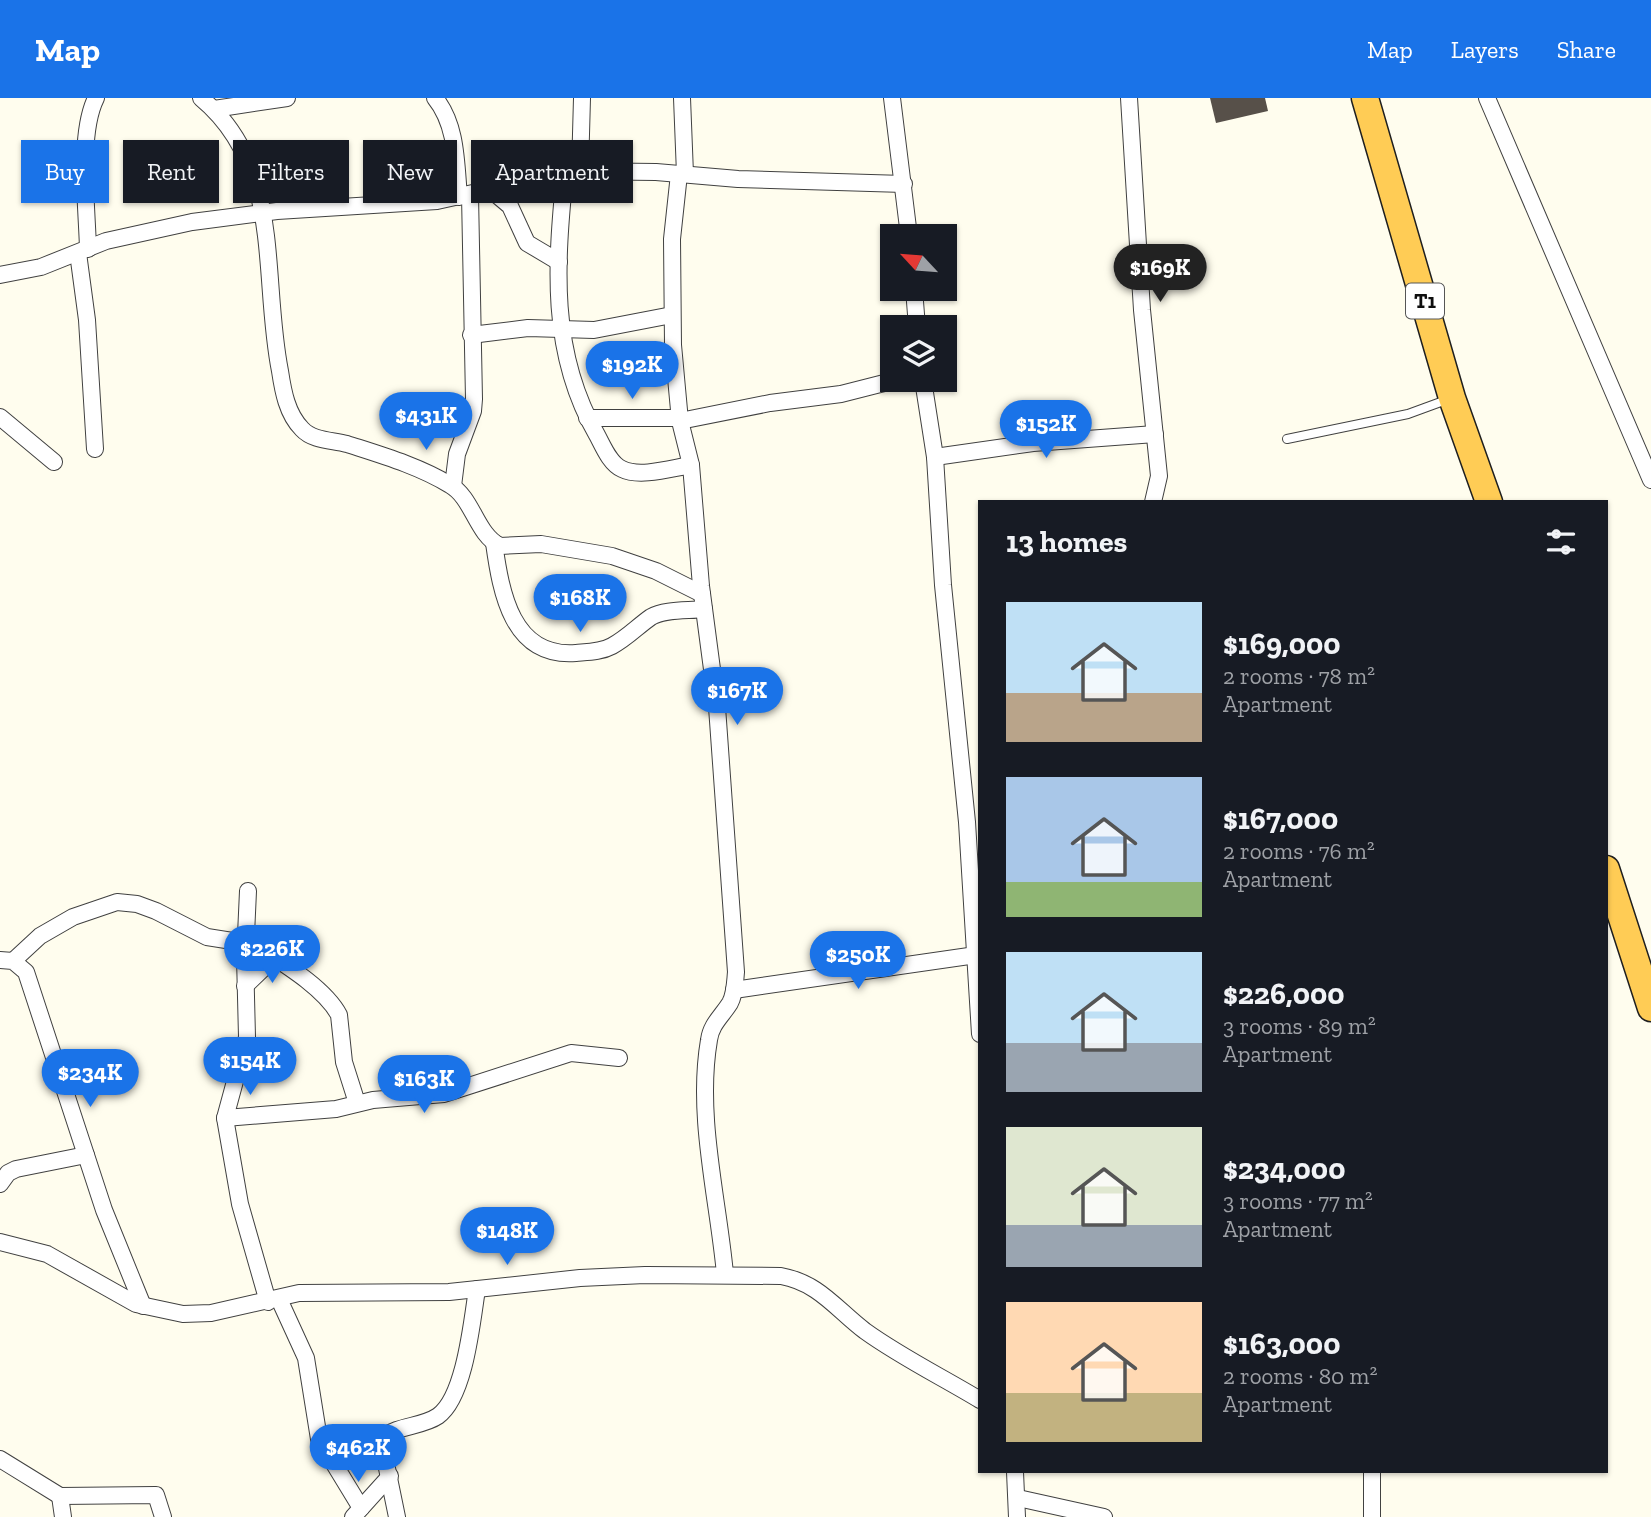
<!DOCTYPE html>
<html lang="en">
<head>
<meta charset="utf-8">
<style>
  :root { --surface:#171b24; --page:#20242c; --text:#f1f3f6; --muted:#9ea1a6; --accent:#1a73e8 }
  body { margin:0; font-family:"Zilla Slab",serif; background:var(--page); color:var(--text); height:100vh; display:flex; flex-direction:column; font-size:26px; white-space:nowrap }
  * { box-sizing:border-box; margin:0 }
  p { font-size:23px; color:var(--muted) }
  .icon { flex:none; width:38px; height:38px; fill:none; stroke:currentColor; stroke-width:2; stroke-linecap:round; stroke-linejoin:round }
  .map { position:relative; flex:1; overflow:hidden }
  .details { position:absolute; left:978px; top:402px; width:630px; height:973px; display:flex; flex-direction:column; background:var(--surface); border-radius:0px; box-shadow:0 2px 5px #0004 }
  .details>* { flex:none }
  .banner { position:absolute; left:21px; top:42px; width:665px; height:63px; display:flex; gap:14px }
  .needle { width:46px; rotate:296deg }
  .buttons { position:absolute; left:880px; top:126px; display:grid; gap:14px }
  .buttons a { display:grid; place-items:center; width:77px; height:77px; border-radius:0px; background:var(--surface); box-shadow:0 2px 5px #0004; font-size:35px }
  .price { position:absolute; translate:-50% -60px; padding:0 16px; border-radius:24px; background:var(--accent); color:#fff; font-size:23px; line-height:46px; filter:drop-shadow(0 2px 4px #0008) }
  .price::after { content:''; position:absolute; left:50%; top:42px; width:21px; height:16px; margin-left:-10px; background:inherit; clip-path:polygon(0 0,100% 0,50% 100%) }
  .price.active { background:#222; color:#fff }
  ul { padding:0; list-style:none }
  li { display:flex; align-items:center; gap:21px; height:175px; padding:0 28px }
  li span { display:grid; place-items:center; flex:none; width:196px; height:140px; border-radius:0px; color:#555 }
  li>.icon { margin-inline-start:auto }
  span .icon { width:84px; height:84px; fill:#fffc; stroke-width:1 }
  li b { font-size:30px }
  h2 { display:flex; justify-content:space-between; align-items:center; height:84px; padding:0 28px; font-size:30px }
  .tag { padding:0 24px; border-radius:0px; background:var(--surface); box-shadow:0 2px 5px #0004; font-size:24px; line-height:63px }
  .tag.active { background:var(--accent); color:#fff }
  header { display:flex; align-items:center; gap:42px; box-sizing:border-box; height:98px; padding:0 35px; background:var(--accent); color:#fff }
  header strong { font-size:33px }
  nav { display:flex; gap:38px; margin-inline-start:auto; font-size:24px }
  .map>svg:first-child { display:block }
  .building { fill:#575049 }
  .lines { fill:none; stroke-linecap:round; stroke-linejoin:round }
  .service-casing { stroke:#414141; stroke-width:10 }
  .minor-casing { stroke:#414141; stroke-width:18 }
  .trunk-casing { stroke:#1f1f1f; stroke-width:29 }
  .service { stroke:#fff; stroke-width:8 }
  .minor { stroke:#fff; stroke-width:16 }
  .trunk { stroke:#fc5; stroke-width:26 }
  .labels { text-anchor:middle; stroke-width:7; stroke-linejoin:round; paint-order:stroke }
  .shield { fill:#fff; stroke:#565656; stroke-width:2 }
  .shield-label { font-size:21px; font-weight:bold; fill:#0e0e0e }
</style>
</head>
<body>
<header>
<strong>Map</strong>
<nav><a>Map</a><a>Layers</a><a>Share</a></nav>
</header>
<div class="map">
<svg width="1651" height="1419" viewBox="0 0 1651 1419">
  <rect width="100%" height="100%" fill="#fffdee"/>
  <path class="building" d="M1210,0H1265L1268,13L1216,25Z"/>
  <g class="lines">
    <defs>
      <path id="service" d="M1287,341L1408,316L1449,301"/>
      <g id="minor">
        <path d="M201,0C284,69 261,178 280,273C283,293 287,316 302,331C313,343 332,342 347,346C381,357 419,368 450,387C473,400 476,436 500,448L541,446L612,458L656,473L702,496"/>
        <path d="M435,0C457,27 456,65 459,99"/>
        <path d="M682,0L685,76"/>
        <path d="M892,0L909,138"/>
        <path d="M1129,0L1142,212L1159,378L1153,404"/>
        <path d="M1487,0L1651,382"/>
        <path d="M214,11L287,0"/>
        <path d="M580,72L582,0"/>
        <path d="M565,74C556,166 549,254 597,337C603,348 610,366 622,371C640,380 672,370 691,367"/>
        <path d="M679,76L672,141L673,247L680,323L691,367L701,488L717,609L736,874C735,884 735,896 730,905C722,918 711,926 709,942C696,1018 718,1100 725,1176"/>
        <path d="M491,92L510,108L527,145L559,164"/>
        <path d="M88,151C87,110 78,36 96,0"/>
        <path d="M78,155L87,222L95,351"/>
        <path d="M0,177L41,169L106,143L192,124L277,113L437,103L572,73L656,74L738,81L904,86"/>
        <path d="M914,191L917,229"/>
        <path d="M471,237L528,230L594,232L672,217"/>
        <path d="M923,282L935,359L943,487L967,724L980,936"/>
        <path d="M0,319L54,364"/>
        <path d="M587,320H680"/>
        <path d="M680,323L770,305L841,296L896,282"/>
        <path d="M935,359L1033,345L1155,336"/>
        <path d="M453,388L457,356L473,313L474,301L470,97"/>
        <path d="M494,445C501,495 512,560 576,555C588,554 601,554 612,548C627,540 638,528 651,519C665,511 688,513 704,511"/>
        <path d="M248,793L245,859L247,939L225,1020L240,1106L268,1204"/>
        <path d="M246,841C274,860 323,887 339,917L344,964L357,1005"/>
        <path d="M0,862L13,863L26,874L104,1112L143,1208"/>
        <path d="M13,863L40,838L73,819L117,804L137,806L156,813L207,839L245,845"/>
        <path d="M245,888L273,861"/>
        <path d="M734,892L976,857"/>
        <path d="M225,1020L336,1011L373,1002L444,996L571,955L619,960"/>
        <path d="M0,1086L8,1075L16,1071L86,1057"/>
        <path d="M0,1144L47,1156L136,1206L183,1216L211,1215L299,1195L449,1194L580,1180L645,1177L781,1178C819,1185 836,1211 865,1233C901,1259 942,1279 980,1302"/>
        <path d="M279,1201L306,1260L319,1341L361,1410"/>
        <path d="M0,1361L60,1398L156,1397L163,1419"/>
        <path d="M1015,1374L1017,1419"/>
        <path d="M1372,1374V1419"/>
        <path d="M60,1398L63,1419"/>
        <path d="M1018,1400L1104,1419"/>
        <path d="M353,1419L390,1378"/>
        <path d="M397,1419L382,1346L383,1339C399,1327 422,1329 438,1318C465,1299 472,1223 477,1191"/>
      </g>
      <g id="trunk">
        <path d="M1365,0L1452,300L1489,404"/>
        <path d="M1606,771L1651,910"/>
      </g>
    </defs>
    <use href="#service" class="service-casing"/>
    <use href="#minor" class="minor-casing"/>
    <use href="#trunk" class="trunk-casing"/>
    <use href="#service" class="service"/>
    <use href="#minor" class="minor"/>
    <use href="#trunk" class="trunk"/>
  </g>
  <g class="labels">
    <rect class="shield" x="1406" y="185.5" width="38" height="35" rx="5"/>
    <g class="shield-label">
      <text x="1425" y="210">T1</text>
    </g>
  </g>
</svg>
<div class="buttons">
<a><svg class="needle" viewBox="-14 -14 28 28"><path d="M0-13l5 13h-10z" fill="#e53935"/><path d="M0 13l5-13h-10z" fill="#9ea1a6"/></svg></a>
<a><svg class="icon" aria-label="layers" viewBox="0 0 24 24"><path d="M12 4l9 5-9 5-9-5zM3 14l9 5 9-5"/></svg></a>
</div>
<b class="price active" style="left:1160px;top:206px">$169K</b>
<b class="price" style="left:632px;top:303px">$192K</b>
<b class="price" style="left:426px;top:354px">$431K</b>
<b class="price" style="left:1046px;top:362px">$152K</b>
<b class="price" style="left:580px;top:536px">$168K</b>
<b class="price" style="left:737px;top:629px">$167K</b>
<b class="price" style="left:272px;top:887px">$226K</b>
<b class="price" style="left:858px;top:893px">$250K</b>
<b class="price" style="left:250px;top:999px">$154K</b>
<b class="price" style="left:90px;top:1011px">$234K</b>
<b class="price" style="left:424px;top:1017px">$163K</b>
<b class="price" style="left:507px;top:1169px">$148K</b>
<b class="price" style="left:358px;top:1386px">$462K</b>
<div class="banner">
<a class="tag active">Buy</a>
<a class="tag">Rent</a>
<a class="tag">Filters</a>
<a class="tag">New</a>
<a class="tag">Apartment</a>
</div>
<section class="details">
<h2>13 homes<svg class="icon" aria-label="filters" viewBox="0 0 24 24"><path d="M4 7h16M4 17h16"/><circle cx="9" cy="7" r="2"/><circle cx="15" cy="17" r="2"/></svg></h2>
<ul>
<li><span style="background:linear-gradient(#bfe0f5 65%,#b9a48a 0)"><svg class="icon" aria-label="home" viewBox="0 0 24 24"><path d="M3 11l9-7 9 7M6 9v11h12V9"/></svg></span><div><b>$169,000</b><p>2 rooms · 78 m²</p><p>Apartment</p></div></li>
<li><span style="background:linear-gradient(#a9c7e8 75%,#8fb573 0)"><svg class="icon" aria-label="home" viewBox="0 0 24 24"><path d="M3 11l9-7 9 7M6 9v11h12V9"/></svg></span><div><b>$167,000</b><p>2 rooms · 76 m²</p><p>Apartment</p></div></li>
<li><span style="background:linear-gradient(#bfe0f5 65%,#9aa5b1 0)"><svg class="icon" aria-label="home" viewBox="0 0 24 24"><path d="M3 11l9-7 9 7M6 9v11h12V9"/></svg></span><div><b>$226,000</b><p>3 rooms · 89 m²</p><p>Apartment</p></div></li>
<li><span style="background:linear-gradient(#dfe7d0 70%,#9aa5b1 0)"><svg class="icon" aria-label="home" viewBox="0 0 24 24"><path d="M3 11l9-7 9 7M6 9v11h12V9"/></svg></span><div><b>$234,000</b><p>3 rooms · 77 m²</p><p>Apartment</p></div></li>
<li><span style="background:linear-gradient(#ffd9b3 65%,#c2b280 0)"><svg class="icon" aria-label="home" viewBox="0 0 24 24"><path d="M3 11l9-7 9 7M6 9v11h12V9"/></svg></span><div><b>$163,000</b><p>2 rooms · 80 m²</p><p>Apartment</p></div></li>
</ul>
</section>
</div>
</body>
</html>
